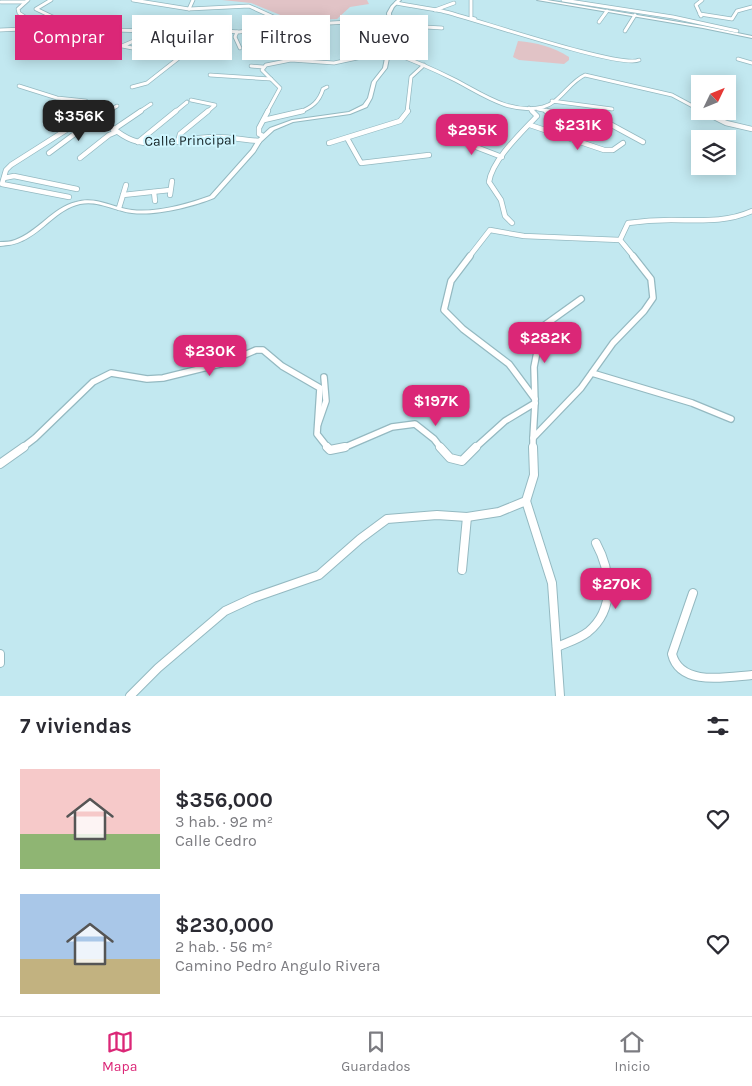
<!DOCTYPE html>
<html lang="es">
<head>
<meta charset="utf-8">
<style>
  :root { --surface:#fff; --page:#f7f7f7; --text:#2b2b33; --muted:#7c7c81; --line:#e1e1e2; --accent:#db2777 }
  body { margin:0; font-family:Karla,sans-serif; background:var(--page); color:var(--text); height:100vh; display:flex; flex-direction:column; font-size:19px; white-space:nowrap }
  * { box-sizing:border-box; margin:0 }
  p { font-size:16px; color:var(--muted) }
  .icon { flex:none; width:28px; height:28px; fill:none; stroke:currentColor; stroke-width:2; stroke-linecap:round; stroke-linejoin:round }
  .map { position:relative; height:696px; overflow:hidden }
  .side { display:flex; flex-direction:column; background:var(--surface); flex:1 }
  .side>* { flex:none }
  .hud { position:absolute; left:15px; top:15px; width:500px; height:45px; display:flex; gap:10px }
  .needle { width:32px; rotate:47deg }
  .controls { position:absolute; left:691px; top:75px; display:grid; gap:10px }
  .controls a { display:grid; place-items:center; width:45px; height:45px; border-radius:0px; background:var(--surface); box-shadow:0 2px 12px #0003; font-size:25px }
  .price { position:absolute; translate:-50% -42px; padding:0 11px; border-radius:10px; background:var(--accent); color:#fff; font-size:16px; line-height:32px; filter:drop-shadow(0 1px 2px #0008) }
  .price::after { content:''; position:absolute; left:50%; top:30px; width:15px; height:11px; margin-left:-8px; background:inherit; clip-path:polygon(0 0,100% 0,50% 100%) }
  .price.current { background:#222; color:#fff }
  ul { padding:0; list-style:none }
  li { display:flex; align-items:center; gap:15px; height:125px; padding:0 20px }
  li span { display:grid; place-items:center; flex:none; width:140px; height:100px; border-radius:0px; color:#555 }
  li>.icon { margin-inline-start:auto }
  span .icon { width:60px; height:60px; fill:#fffc; stroke-width:1 }
  li b { font-size:21px }
  h2 { display:flex; justify-content:space-between; align-items:center; height:60px; padding:0 20px; font-size:21px }
  .chip { padding:0 18px; border-radius:0px; background:var(--surface); box-shadow:0 2px 12px #0003; font-size:18px; line-height:45px }
  .chip.current { background:var(--accent); color:#fff }
  .menu { display:flex; justify-content:space-around; align-items:center; height:70px; border-top:1px solid var(--line); background:var(--surface); font-size:14px; color:var(--muted) }
  .menu a { display:grid; justify-items:center; gap:2px }
  .menu .current { color:var(--accent) }
  .map>svg:first-child { display:block }
  .green { fill:#e1c3c6 }
  .lines { fill:none; stroke-linecap:round; stroke-linejoin:round }
  .minor-far3-casing { stroke:#94b9c1; stroke-width:4.5 }
  .minor-far2-casing { stroke:#94b9c1; stroke-width:6 }
  .minor-far1-casing { stroke:#94b9c1; stroke-width:8 }
  .minor-casing { stroke:#94b9c1; stroke-width:10 }
  .tertiary-casing { stroke:#94b9c1; stroke-width:2 }
  .primary-casing { stroke:#94b9c1; stroke-width:2 }
  .minor-far3 { stroke:#fff; stroke-width:3 }
  .minor-far2 { stroke:#fff; stroke-width:4.5 }
  .minor-far1 { stroke:#fff; stroke-width:5.5 }
  .minor { stroke:#fff; stroke-width:8 }
  .tertiary { fill:#fff; fill-rule:evenodd }
  .primary { fill:#fff; fill-rule:evenodd }
  .labels { text-anchor:middle; stroke-width:4; stroke-linejoin:round; paint-order:stroke }
  .far-street-label { font-size:14px; fill:#142326; stroke:#cef5fe }
</style>
</head>
<body>
<div class="map">
<svg width="752" height="696" viewBox="0 0 752 696">
  <rect width="100%" height="100%" fill="#c2e8f0"/>
  <g class="green">
    <path d="M222,0H367L369,4L350,7L337,19L295,21L251,3Z"/>
    <path d="M518,41C537,43 552,46 569,57V60L564,64L519,60L513,57Z"/>
  </g>
  <g class="lines">
    <defs>
      <g id="minor-far3">
        <path d="M51,0L36,9L59,20L65,26L63,29"/>
        <path d="M133,0L189,9L249,6L289,24"/>
        <path d="M471,0V18L475,19"/>
        <path d="M563,0L673,17L737,31"/>
        <path d="M1,2H25"/>
        <path d="M396,3C411,6 427,8 442,11C472,18 621,69 639,60"/>
        <path d="M189,9L193,0"/>
        <path d="M435,10L454,3"/>
        <path d="M700,14L732,19L737,11L752,7"/>
        <path d="M701,16L696,5L702,0"/>
        <path d="M25,17L19,13L18,9L28,0"/>
        <path d="M599,22L607,11"/>
        <path d="M391,25L442,28"/>
        <path d="M0,30L46,28L148,31L182,29L206,24L226,31L239,32L291,25L390,20"/>
        <path d="M157,31L122,46L143,50L165,49L166,54"/>
        <path d="M625,31L635,15"/>
        <path d="M237,32L235,37L240,48"/>
        <path d="M79,51L72,48L71,45L101,32"/>
        <path d="M390,52C412,60 433,69 453,79C481,93 509,115 543,107C560,103 569,82 585,75L672,95L700,110"/>
        <path d="M738,59L752,63"/>
        <path d="M251,66L263,67"/>
        <path d="M210,75L271,79"/>
        <path d="M19,86L57,98L86,101L97,112"/>
        <path d="M132,87L147,83L184,54L224,30"/>
        <path d="M191,100L215,105L207,112"/>
        <path d="M552,101L612,109"/>
        <path d="M529,108L533,112"/>
        <path d="M538,109L553,112"/>
        <path d="M702,111L704,112"/>
        <path d="M90,112L95,110"/>
        <path d="M107,112L117,106"/>
        <path d="M139,112L151,104"/>
        <path d="M175,112L187,102"/>
        <path d="M267,112L280,88L262,70L266,65L291,60L334,63L362,57L387,58"/>
        <path d="M300,112C312,107 319,102 323,89L327,87"/>
        <path d="M407,112L411,77L424,65"/>
      </g>
      <g id="minor-far2">
        <path d="M96,111C139,162 160,138 216,137C230,137 245,140 259,141"/>
        <path d="M546,111L608,123L643,142"/>
        <path d="M702,111L726,123L752,129"/>
        <path d="M100,116L109,111"/>
        <path d="M264,120L303,111"/>
        <path d="M530,125L604,150H613L623,143"/>
        <path d="M113,130L141,111"/>
        <path d="M263,136L259,134V128L268,111"/>
        <path d="M450,137L502,157"/>
        <path d="M347,138L361,163L429,155"/>
        <path d="M138,142L176,111"/>
        <path d="M178,142L180,134L208,111"/>
        <path d="M329,143L400,121L408,111"/>
        <path d="M49,153L84,127L103,120"/>
        <path d="M80,158L109,135L116,132"/>
        <path d="M4,178L14,176L77,189"/>
        <path d="M154,192L155,201"/>
        <path d="M123,195L126,185"/>
        <path d="M170,195L172,181"/>
        <path d="M69,197L2,184L6,170L11,165L74,125L84,114L93,111"/>
        <path d="M119,208L123,195L170,190"/>
        <path d="M512,223L505,216L501,200L489,182C492,160 522,132 537,116L532,111"/>
        <path d="M469,257L490,230L524,236L620,240"/>
        <path d="M634,257L620,240L628,223C642,221 657,220 671,220C699,220 725,223 752,211"/>
      </g>
      <g id="minor-far1">
        <path d="M470,256L451,281L444,310L463,329L509,364L535,399"/>
        <path d="M592,373L692,403L731,419"/>
        <path d="M318,424L326,401L324,377"/>
        <path d="M533,438L535,403L534,367L542,327L581,299"/>
        <path d="M22,448L35,438L93,382L111,373L147,379L163,378L228,362L256,350H263L282,366L320,388L317,434L328,448"/>
        <path d="M343,448L392,427L415,424L434,439L441,448"/>
        <path d="M475,448L505,421L535,403"/>
        <path d="M533,448V438L581,388L613,343L644,311L653,298L651,279L633,256"/>
      </g>
      <g id="minor">
        <path d="M327,447L330,450L345,447"/>
        <path d="M440,447L450,458L462,461L476,447"/>
        <path d="M0,464L24,447"/>
        <path d="M526,501L552,583L560,696"/>
        <path d="M462,570L467,517"/>
        <path d="M693,593L672,654C680,687 727,677 752,675"/>
        <path d="M557,647C568,642 579,639 588,632C616,609 611,571 596,543"/>
        <path d="M0,654V663"/>
        <path d="M130,696L158,668L225,611L253,598L319,575L360,539L387,519L437,515L467,517L499,512L526,501L534,475L533,447"/>
      </g>
      <path id="tertiary" d="M397,0H401L394,7L391,13L394,47L389,58L387,68L376,82L372,98L367,107L350,114L293,122L274,130L261,142L255,152L214,198C192,207 155,216 132,213C115,211 98,200 80,204C57,209 43,232 22,241C15,245 8,245 0,246V242C5,242 10,242 15,240C38,232 52,208 76,202C96,196 113,208 132,210C155,213 188,204 210,196L251,150L257,140L270,128L292,120L349,112L363,105L368,98L372,82L383,68L385,58L390,47L387,13L391,6Z"/>
      <path id="primary" d="M537,0H547L703,26L752,36V38L703,28Z"/>
    </defs>
    <use href="#minor-far3" class="minor-far3-casing"/>
    <use href="#minor-far2" class="minor-far2-casing"/>
    <use href="#minor-far1" class="minor-far1-casing"/>
    <use href="#minor" class="minor-casing"/>
    <use href="#tertiary" class="tertiary-casing"/>
    <use href="#primary" class="primary-casing"/>
    <use href="#minor-far3" class="minor-far3"/>
    <use href="#minor-far2" class="minor-far2"/>
    <use href="#minor-far1" class="minor-far1"/>
    <use href="#minor" class="minor"/>
    <use href="#tertiary" class="tertiary"/>
    <use href="#primary" class="primary"/>
  </g>
  <g class="labels">
    <g class="far-street-label">
      <text transform="translate(190 140) rotate(-1)" y="5">Calle Principal</text>
    </g>
  </g>
</svg>
<div class="controls">
<a><svg class="needle" viewBox="-14 -14 28 28"><path d="M0-13l5 13h-10z" fill="#e53935"/><path d="M0 13l5-13h-10z" fill="#7c7c81"/></svg></a>
<a><svg class="icon" aria-label="layers" viewBox="0 0 24 24"><path d="M12 4l9 5-9 5-9-5zM3 14l9 5 9-5"/></svg></a>
</div>
<b class="price current" style="left:79px;top:142px">$356K</b>
<b class="price" style="left:578px;top:151px">$231K</b>
<b class="price" style="left:472px;top:156px">$295K</b>
<b class="price" style="left:545px;top:364px">$282K</b>
<b class="price" style="left:210px;top:377px">$230K</b>
<b class="price" style="left:436px;top:427px">$197K</b>
<b class="price" style="left:616px;top:610px">$270K</b>
<div class="hud">
<a class="chip current">Comprar</a>
<a class="chip">Alquilar</a>
<a class="chip">Filtros</a>
<a class="chip">Nuevo</a>
</div>
</div>
<section class="side">
<h2>7 viviendas<svg class="icon" aria-label="filters" viewBox="0 0 24 24"><path d="M4 7h16M4 17h16"/><circle cx="9" cy="7" r="2"/><circle cx="15" cy="17" r="2"/></svg></h2>
<ul>
<li><span style="background:linear-gradient(#f6c9c9 65%,#8fb573 0)"><svg class="icon" aria-label="home" viewBox="0 0 24 24"><path d="M3 11l9-7 9 7M6 9v11h12V9"/></svg></span><div><b>$356,000</b><p>3 hab. · 92 m²</p><p>Calle Cedro</p></div><svg class="icon" aria-label="heart" viewBox="0 0 24 24"><path d="M12 20l-8-8c-3-5 5-10 8-4 3-6 11-1 8 4z"/></svg></li>
<li><span style="background:linear-gradient(#a9c7e8 65%,#c2b280 0)"><svg class="icon" aria-label="home" viewBox="0 0 24 24"><path d="M3 11l9-7 9 7M6 9v11h12V9"/></svg></span><div><b>$230,000</b><p>2 hab. · 56 m²</p><p>Camino Pedro Angulo Rivera</p></div><svg class="icon" aria-label="heart" viewBox="0 0 24 24"><path d="M12 20l-8-8c-3-5 5-10 8-4 3-6 11-1 8 4z"/></svg></li>
</ul>
</section>
<nav class="menu">
<a class="current"><svg class="icon" aria-label="map" viewBox="0 0 24 24"><path d="M3 6l6-2 6 2 6-2v14l-6 2-6-2-6 2zM9 4v14M15 6v14"/></svg>Mapa</a>
<a><svg class="icon" aria-label="saved" viewBox="0 0 24 24"><path d="M7 4h10v16l-5-4-5 4z"/></svg>Guardados</a>
<a><svg class="icon" aria-label="home" viewBox="0 0 24 24"><path d="M3 11l9-7 9 7M6 9v11h12V9"/></svg>Inicio</a>
</nav>
</body>
</html>
